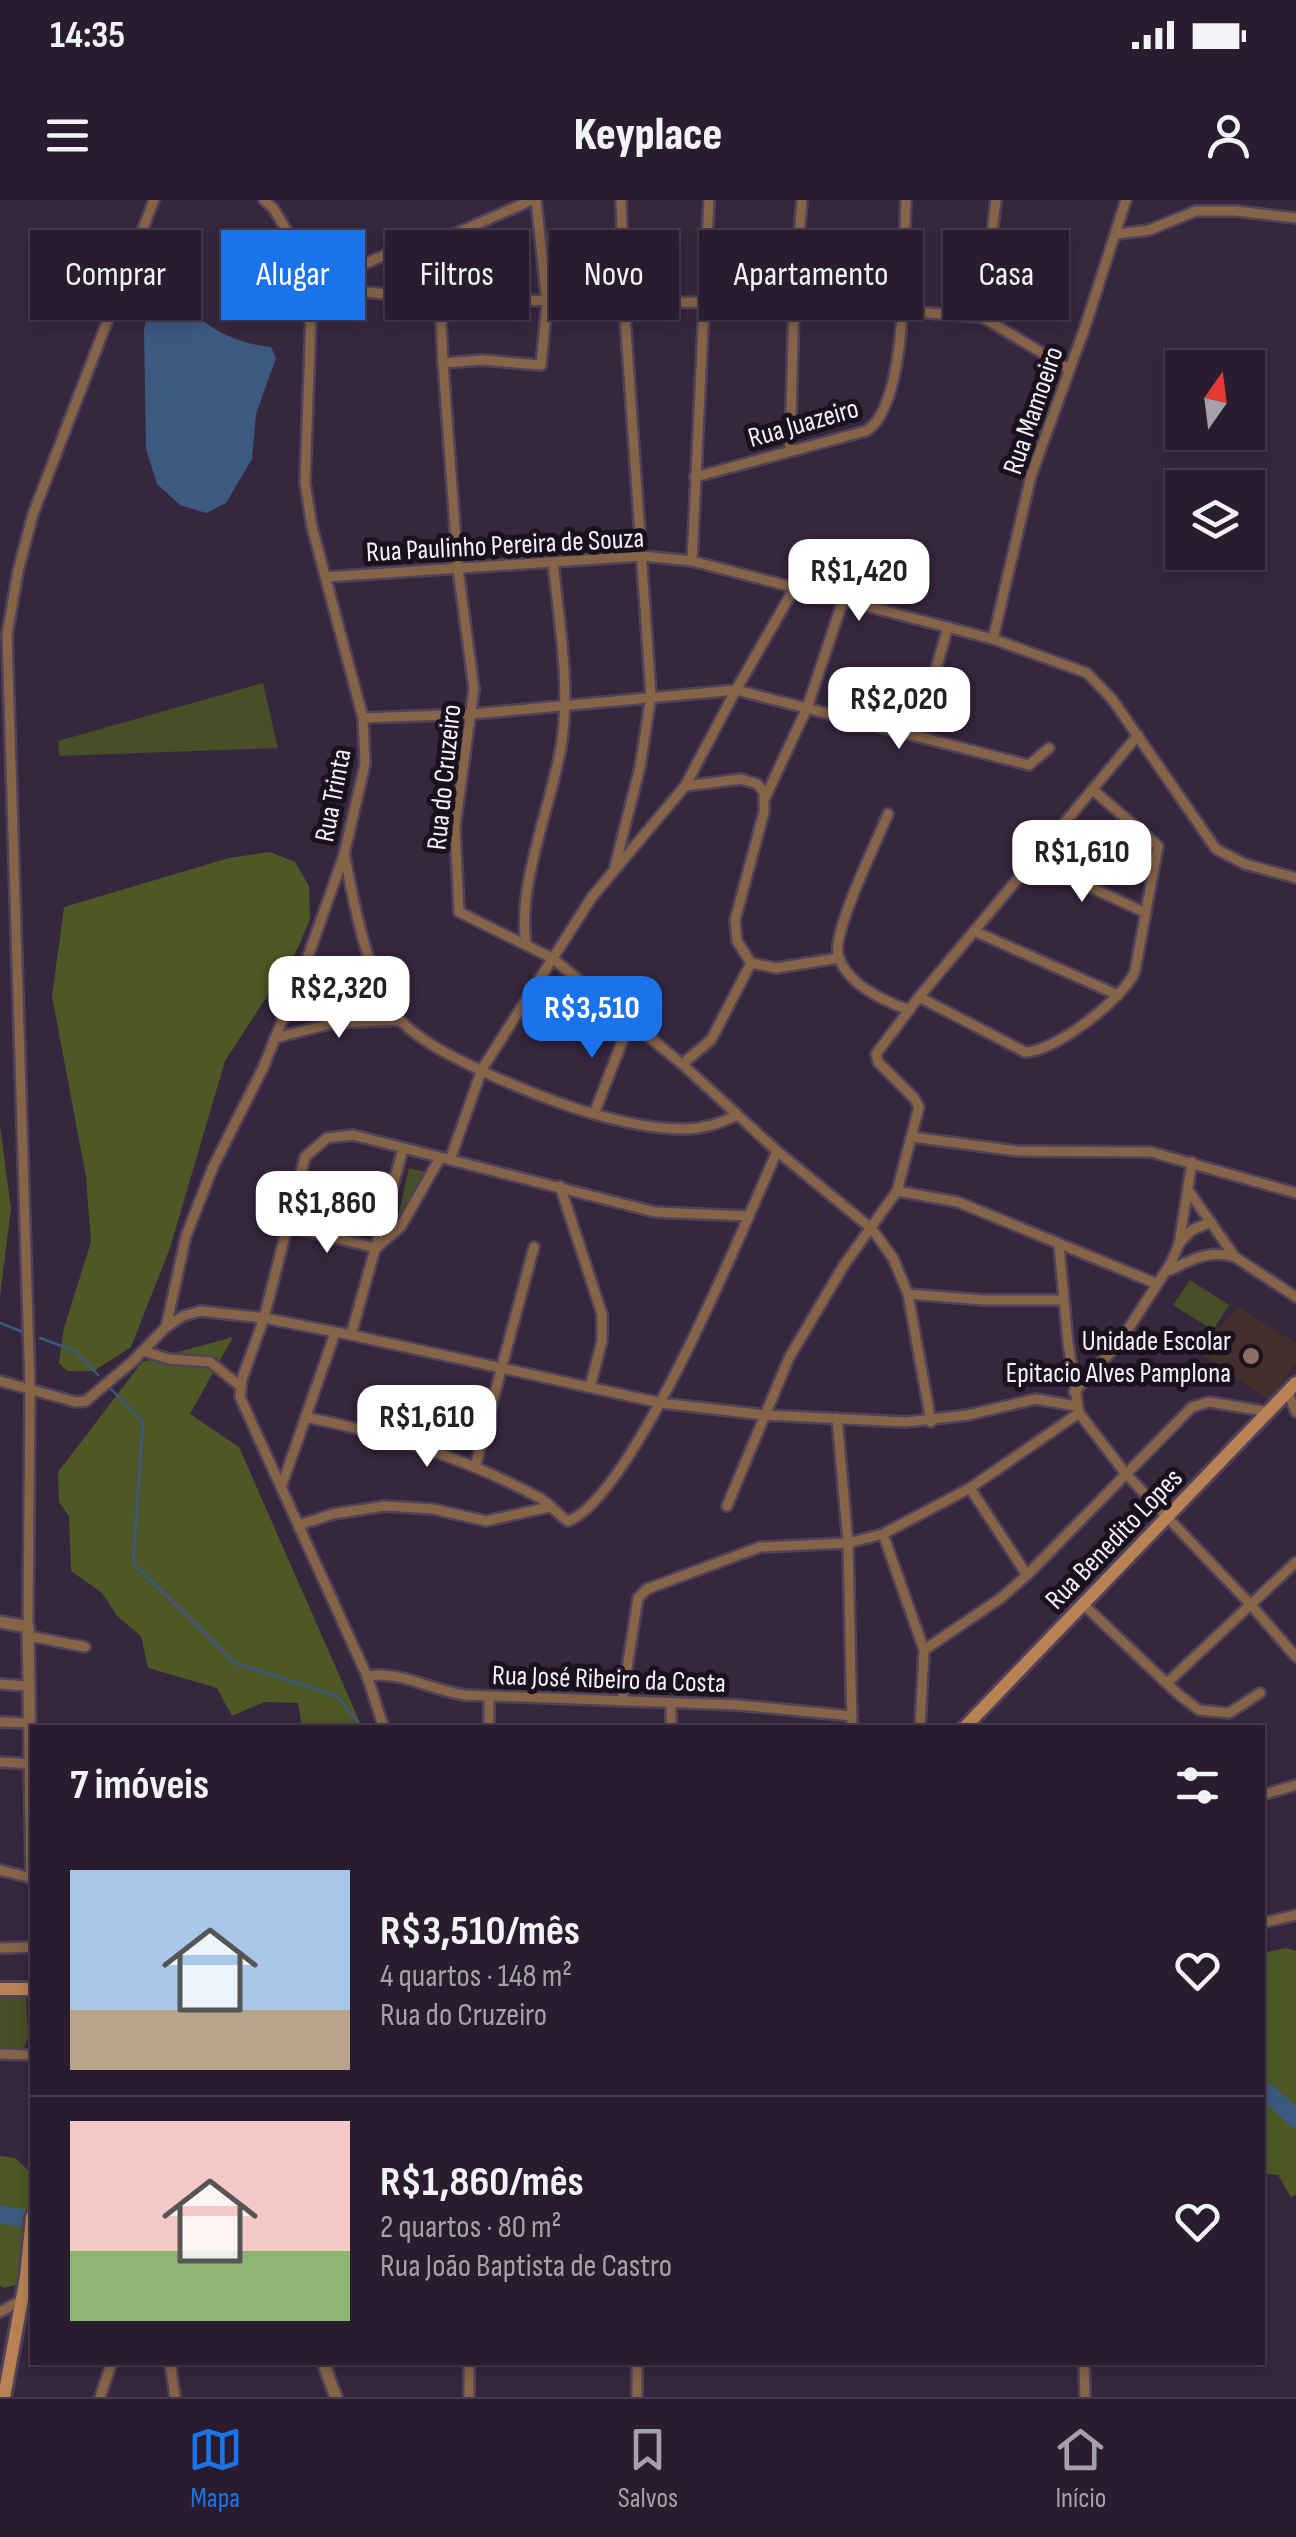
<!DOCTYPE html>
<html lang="pt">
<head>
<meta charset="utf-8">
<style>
  :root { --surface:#281c2e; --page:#34293a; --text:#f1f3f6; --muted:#a5a1aa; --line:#443a4a; --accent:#1a73e8 }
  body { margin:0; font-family:"Sofia Sans Condensed",sans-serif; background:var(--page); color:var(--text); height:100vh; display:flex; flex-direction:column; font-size:38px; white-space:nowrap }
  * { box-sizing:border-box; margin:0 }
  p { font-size:32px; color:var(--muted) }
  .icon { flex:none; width:55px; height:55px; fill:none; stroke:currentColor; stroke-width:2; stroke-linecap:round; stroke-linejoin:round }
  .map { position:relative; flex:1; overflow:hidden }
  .details { position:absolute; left:30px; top:1525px; width:1235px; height:640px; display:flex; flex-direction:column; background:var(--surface); border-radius:0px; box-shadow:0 5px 15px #0003,0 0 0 2px var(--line) }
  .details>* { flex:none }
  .banner { position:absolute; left:30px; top:30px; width:1238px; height:90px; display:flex; gap:20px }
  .needle { width:65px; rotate:14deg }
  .fabs { position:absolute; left:1165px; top:150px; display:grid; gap:20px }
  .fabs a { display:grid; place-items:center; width:100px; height:100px; border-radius:0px; background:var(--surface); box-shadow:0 5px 15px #0003,0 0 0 2px var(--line); font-size:50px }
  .price { position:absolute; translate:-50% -85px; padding:0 22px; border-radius:20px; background:#fff; color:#222; font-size:32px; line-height:65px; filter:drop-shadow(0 2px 5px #0008) }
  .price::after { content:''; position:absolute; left:50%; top:60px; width:30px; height:22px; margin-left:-15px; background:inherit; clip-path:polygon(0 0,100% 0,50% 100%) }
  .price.selected { background:var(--accent); color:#fff }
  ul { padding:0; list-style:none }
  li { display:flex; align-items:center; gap:30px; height:250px; padding:0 40px }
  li+li { border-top:2px solid var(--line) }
  li span { display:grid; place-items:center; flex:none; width:280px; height:200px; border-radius:0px; color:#555 }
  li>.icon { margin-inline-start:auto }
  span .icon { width:120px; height:120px; fill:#fffc; stroke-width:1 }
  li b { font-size:42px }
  h2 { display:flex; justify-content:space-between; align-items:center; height:120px; padding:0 40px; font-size:42px }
  .tag { padding:0 35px; border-radius:0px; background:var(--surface); box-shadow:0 5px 15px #0003,0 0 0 2px var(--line); font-size:35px; line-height:90px }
  .tag.selected { background:var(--accent); color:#fff }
  .status { display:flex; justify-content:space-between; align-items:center; height:70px; padding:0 50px; background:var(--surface); direction:ltr }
  .status svg { height:28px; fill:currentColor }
  header { display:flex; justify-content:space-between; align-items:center; height:130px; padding:0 40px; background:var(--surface); font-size:45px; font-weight:800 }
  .dock { display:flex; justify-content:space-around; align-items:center; height:140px; border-top:2px solid var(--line); background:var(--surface); font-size:28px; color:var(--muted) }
  .dock a { display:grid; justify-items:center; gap:5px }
  .dock .selected { color:var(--accent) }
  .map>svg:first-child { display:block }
  .education { fill:#432f2c }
  .green { fill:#464f26 }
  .forest { fill:#4d5826 }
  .water { fill:#3c5980 }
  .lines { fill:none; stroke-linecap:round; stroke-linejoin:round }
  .stream { stroke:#3c5980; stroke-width:2.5 }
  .river { stroke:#3c5980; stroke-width:18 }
  .minor-casing { stroke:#514259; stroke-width:14 }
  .tertiary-casing { stroke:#514259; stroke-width:16 }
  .secondary-casing { stroke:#514259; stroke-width:18 }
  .minor { stroke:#866448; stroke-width:9 }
  .tertiary { stroke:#866448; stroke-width:11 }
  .secondary { stroke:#b88255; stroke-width:12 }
  .education-dot { fill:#8d6e63; stroke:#19121d; stroke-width:4 }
  .labels { text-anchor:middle; stroke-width:10; stroke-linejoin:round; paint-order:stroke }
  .street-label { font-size:28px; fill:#f8eefe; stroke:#19121d }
  .poi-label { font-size:28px; fill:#f8eefe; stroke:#19121d; text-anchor:end }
</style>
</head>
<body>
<div class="status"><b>14:35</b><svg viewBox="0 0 49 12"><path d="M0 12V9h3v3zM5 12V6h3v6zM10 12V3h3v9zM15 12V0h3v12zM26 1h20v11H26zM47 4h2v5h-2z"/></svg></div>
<header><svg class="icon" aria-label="menu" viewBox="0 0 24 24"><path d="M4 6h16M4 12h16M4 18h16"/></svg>Keyplace<svg class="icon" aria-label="person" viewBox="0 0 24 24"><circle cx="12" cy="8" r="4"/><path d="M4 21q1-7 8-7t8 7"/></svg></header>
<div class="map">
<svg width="1296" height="2197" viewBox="0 0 1296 2197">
  <rect width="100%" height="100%" fill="#36263e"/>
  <path class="education" d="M1239,1107L1296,1143V1163L1270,1201L1196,1150Z"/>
  <g class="green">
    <path d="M263,483L278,548L59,556L58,541Z"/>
    <path d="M409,968L429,973L393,1038Z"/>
    <path d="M1190,1080L1229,1105L1213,1130L1173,1105Z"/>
    <path d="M0,1793L26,1796L28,1838L24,1848H0Z"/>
  </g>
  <g class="forest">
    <path d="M270,652L295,662L309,686L310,719L297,750L225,861L170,1048L131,1147L94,1171H67L59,1163L64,1128L91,1042L86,977L52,796L64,707L229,658Z"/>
    <path d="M0,926L11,1008L0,1096Z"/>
    <path d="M233,1137L190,1214L239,1247L362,1527H302L298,1503L264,1502L232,1516L217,1488L148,1468L141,1436L118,1417L102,1393L71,1371L69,1316L59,1302L58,1272L142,1162Z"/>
    <path d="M1286,1748L1296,1751V1995L1291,1997L1278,1975L1262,1974L1263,1753Z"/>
    <path d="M0,1956L15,1958L29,1971L28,1998L32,2002V2039L24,2083L3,2088L0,2085Z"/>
  </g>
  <path class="water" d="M163,90C181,97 187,109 202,120C220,135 247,145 271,147L276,158L256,214L252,259L226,303L206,313L180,305L157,284L146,249L144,129L153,94Z"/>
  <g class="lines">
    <g class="stream">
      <path d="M0,1123L23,1132"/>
      <path d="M40,1138L75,1151L98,1175"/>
      <path d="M110,1188L143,1222L133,1363L235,1463L337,1496L362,1528"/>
    </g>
    <g class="river">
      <path d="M1262,1892L1269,1894L1296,1919"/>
      <path d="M0,2014L32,2020"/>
    </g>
    <defs>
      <g id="minor">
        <path d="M536,0L547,103L541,165L482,160L443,163L458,369L474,489L455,627L459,712L552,758L682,864L777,951L872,1029L893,1058L908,1094L931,1222"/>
        <path d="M1117,34L1149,30L1196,11H1236L1296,18"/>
        <path d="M314,85L402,48L450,36L532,0"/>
        <path d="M312,87L440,99L624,102L621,0"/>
        <path d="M440,99L443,163"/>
        <path d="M982,117L996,0"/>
        <path d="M790,250L794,103L802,0"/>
        <path d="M695,277L866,231C910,205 903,50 906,0"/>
        <path d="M692,361L709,0"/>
        <path d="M326,377L642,356L692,361L993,439L1087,473L1112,499L1216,649L1245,664L1296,678"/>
        <path d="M993,439L1031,276L1084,130L1126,0"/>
        <path d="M363,518L473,514L736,490L795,387"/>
        <path d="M917,536L948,427"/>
        <path d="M685,586L741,579L757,584L764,592V612L735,720L737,741L751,763L776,768L839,758"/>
        <path d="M1093,590L1158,646L1135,771C1125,798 1053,853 1025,852L919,797L1138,535"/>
        <path d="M765,598L807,508L843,400"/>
        <path d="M888,614C877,641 833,730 838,754C845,784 884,801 909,810"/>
        <path d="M345,657C355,709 366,772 397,816C422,852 550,902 594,914C622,922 655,929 684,929C703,929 719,924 736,916"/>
        <path d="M1034,661L1146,713"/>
        <path d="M615,666L640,567L651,496L624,102L794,103L982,117L1069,169"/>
        <path d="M974,731L1118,795"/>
        <path d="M526,743C517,685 551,606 561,547C571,486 559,423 553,362"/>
        <path d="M275,838L334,823L399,820"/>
        <path d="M682,864L711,840L751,763"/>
        <path d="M594,914L629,824"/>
        <path d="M912,937L1017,951L1151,952L1296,993"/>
        <path d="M450,960L482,869L592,697L685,586L736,490L1029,565L1049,548"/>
        <path d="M560,986L602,1114V1141L590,1187"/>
        <path d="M1188,990L1235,1057"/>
        <path d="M897,991L958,1002L1155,1083"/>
        <path d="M287,1026L376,1048L401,1026L440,958"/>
        <path d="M1180,1042L1192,1030L1211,1022"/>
        <path d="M1059,1045L1068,1143L1079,1213L1126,1274L1251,1405L1296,1457"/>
        <path d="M1168,1071C1191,1060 1209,1049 1235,1057L1296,1097"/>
        <path d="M908,1094L984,1100H1063"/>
        <path d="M166,1127L186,1036L213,967L263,868L306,762L344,655L365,564L363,518L312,327L305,283L312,87L287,31L273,8L264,0"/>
        <path d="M351,1135L403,949"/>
        <path d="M143,1151L169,1159L210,1162L240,1186"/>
        <path d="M0,1181L76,1202L86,1201L132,1162L166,1127L183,1116L201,1111L264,1118L351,1135L661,1203L765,1215L906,1222L968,1215L1036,1199L1076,1206"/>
        <path d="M1074,1192L1119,1143L1171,1063L1179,1044L1192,962"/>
        <path d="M1288,1193L1296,1212"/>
        <path d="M305,1217C386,1233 465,1258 538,1297C549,1303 557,1314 568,1321C633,1298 746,1022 777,951"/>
        <path d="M837,1218L848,1343L852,1528"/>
        <path d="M475,1267L534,1047"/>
        <path d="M282,1285L335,1133"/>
        <path d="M970,1288L1027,1375"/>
        <path d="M727,1306L789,1158L844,1065L897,991L919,907L914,898L878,862L876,854L919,797"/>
        <path d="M299,1325L333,1314L385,1306L433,1309L486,1321L550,1307"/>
        <path d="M883,1334L924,1450L920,1528"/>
        <path d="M1083,1404L1178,1494L1199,1510L1229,1513L1260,1493"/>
        <path d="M28,1427L30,1188L7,435L18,371L33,314L154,0"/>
        <path d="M29,1436L85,1447"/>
        <path d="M924,1450L1001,1398L1027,1375L1192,1207L1209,1202L1270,1212"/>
        <path d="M367,1476C401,1470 432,1491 465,1495L738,1505L852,1516"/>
        <path d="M1167,1483L1296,1362"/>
        <path d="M0,1484L28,1486"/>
        <path d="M622,1500L638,1398L647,1389L760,1347L848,1343L883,1334L970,1288L1079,1213"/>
        <path d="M671,1505V1528"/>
        <path d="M0,1522L30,1523"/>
        <path d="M384,1528L367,1476L240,1197L242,1179L264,1118L305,957L327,938L353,935L655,1012L749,1016"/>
        <path d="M489,1528V1496"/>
        <path d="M0,1562L32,1564"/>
        <path d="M1262,1595L1296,1585"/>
        <path d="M0,1670L32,1678"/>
        <path d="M1262,1723L1296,1715"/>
        <path d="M0,1748L32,1747"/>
        <path d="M0,1854L32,1855"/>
        <path d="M0,2112L22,2100"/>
        <path d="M170,2162L175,2197"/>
        <path d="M469,2162V2197"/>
        <path d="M1084,2162L1085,2197"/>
        <path d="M100,2197L112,2162"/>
        <path d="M637,2197V2162"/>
      </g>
      <g id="tertiary">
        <path d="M0,1422L28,1427L32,1679"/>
        <path d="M323,2162L336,2197"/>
      </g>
      <g id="secondary">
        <path d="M964,1528L1296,1183"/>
        <path d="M0,1789H32"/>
        <path d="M4,2197L26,2077L32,2017"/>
      </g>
    </defs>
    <use href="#minor" class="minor-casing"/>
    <use href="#tertiary" class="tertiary-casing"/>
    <use href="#secondary" class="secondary-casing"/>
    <use href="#minor" class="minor"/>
    <use href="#tertiary" class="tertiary"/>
    <use href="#secondary" class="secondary"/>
  </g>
  <circle class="education-dot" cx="1251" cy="1156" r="10"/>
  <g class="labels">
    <g class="street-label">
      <text transform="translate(1032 210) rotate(-71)" y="10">Rua Mamoeiro</text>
      <text transform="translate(803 222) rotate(-16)" y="10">Rua Juazeiro</text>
      <text transform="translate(505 344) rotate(-3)" y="10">Rua Paulinho Pereira de Souza</text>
      <text transform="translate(443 577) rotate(-84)" y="10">Rua do Cruzeiro</text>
      <text transform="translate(332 595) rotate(-79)" y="10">Rua Trinta</text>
      <text transform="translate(1113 1338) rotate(-46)" y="10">Rua Benedito Lopes</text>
      <text transform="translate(609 1478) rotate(2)" y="10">Rua José Ribeiro da Costa</text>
    </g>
    <g class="poi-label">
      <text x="1231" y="1150">Unidade Escolar<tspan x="1231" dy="32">Epitacio Alves Pamplona</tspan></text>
    </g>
  </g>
</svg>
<div class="fabs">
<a><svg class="needle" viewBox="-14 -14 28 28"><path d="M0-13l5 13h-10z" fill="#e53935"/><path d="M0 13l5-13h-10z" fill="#a5a1aa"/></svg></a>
<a><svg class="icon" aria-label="layers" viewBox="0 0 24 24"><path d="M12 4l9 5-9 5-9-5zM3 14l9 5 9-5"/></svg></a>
</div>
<b class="price" style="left:859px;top:424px">R$1,420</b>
<b class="price" style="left:899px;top:552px">R$2,020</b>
<b class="price" style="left:1082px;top:705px">R$1,610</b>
<b class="price" style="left:339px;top:841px">R$2,320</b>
<b class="price selected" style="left:592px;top:861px">R$3,510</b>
<b class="price" style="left:327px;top:1056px">R$1,860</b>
<b class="price" style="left:427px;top:1270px">R$1,610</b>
<div class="banner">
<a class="tag">Comprar</a>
<a class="tag selected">Alugar</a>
<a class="tag">Filtros</a>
<a class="tag">Novo</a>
<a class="tag">Apartamento</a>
<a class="tag">Casa</a>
</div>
<section class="details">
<h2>7 imóveis<svg class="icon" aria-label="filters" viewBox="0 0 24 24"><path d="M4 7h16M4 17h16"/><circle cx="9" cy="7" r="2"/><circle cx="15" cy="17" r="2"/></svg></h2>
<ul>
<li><span style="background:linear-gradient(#a9c7e8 70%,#b9a48a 0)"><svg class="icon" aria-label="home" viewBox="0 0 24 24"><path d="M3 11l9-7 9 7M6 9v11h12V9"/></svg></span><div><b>R$3,510/mês</b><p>4 quartos · 148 m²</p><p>Rua do Cruzeiro</p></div><svg class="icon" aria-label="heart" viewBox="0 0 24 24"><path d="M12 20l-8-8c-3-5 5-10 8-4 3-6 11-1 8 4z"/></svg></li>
<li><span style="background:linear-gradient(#f6c9c9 65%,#8fb573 0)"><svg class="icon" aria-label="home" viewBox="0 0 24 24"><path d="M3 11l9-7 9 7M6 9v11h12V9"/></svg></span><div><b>R$1,860/mês</b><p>2 quartos · 80 m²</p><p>Rua João Baptista de Castro</p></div><svg class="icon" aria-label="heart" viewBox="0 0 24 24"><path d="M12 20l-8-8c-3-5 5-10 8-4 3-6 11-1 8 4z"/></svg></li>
</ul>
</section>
</div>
<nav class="dock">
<a class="selected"><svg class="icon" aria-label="map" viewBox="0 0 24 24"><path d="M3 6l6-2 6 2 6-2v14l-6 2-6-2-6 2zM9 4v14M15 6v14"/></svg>Mapa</a>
<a><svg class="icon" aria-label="saved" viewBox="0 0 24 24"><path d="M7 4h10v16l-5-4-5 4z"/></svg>Salvos</a>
<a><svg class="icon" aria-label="home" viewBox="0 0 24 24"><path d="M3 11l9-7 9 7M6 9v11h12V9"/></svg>Início</a>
</nav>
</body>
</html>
